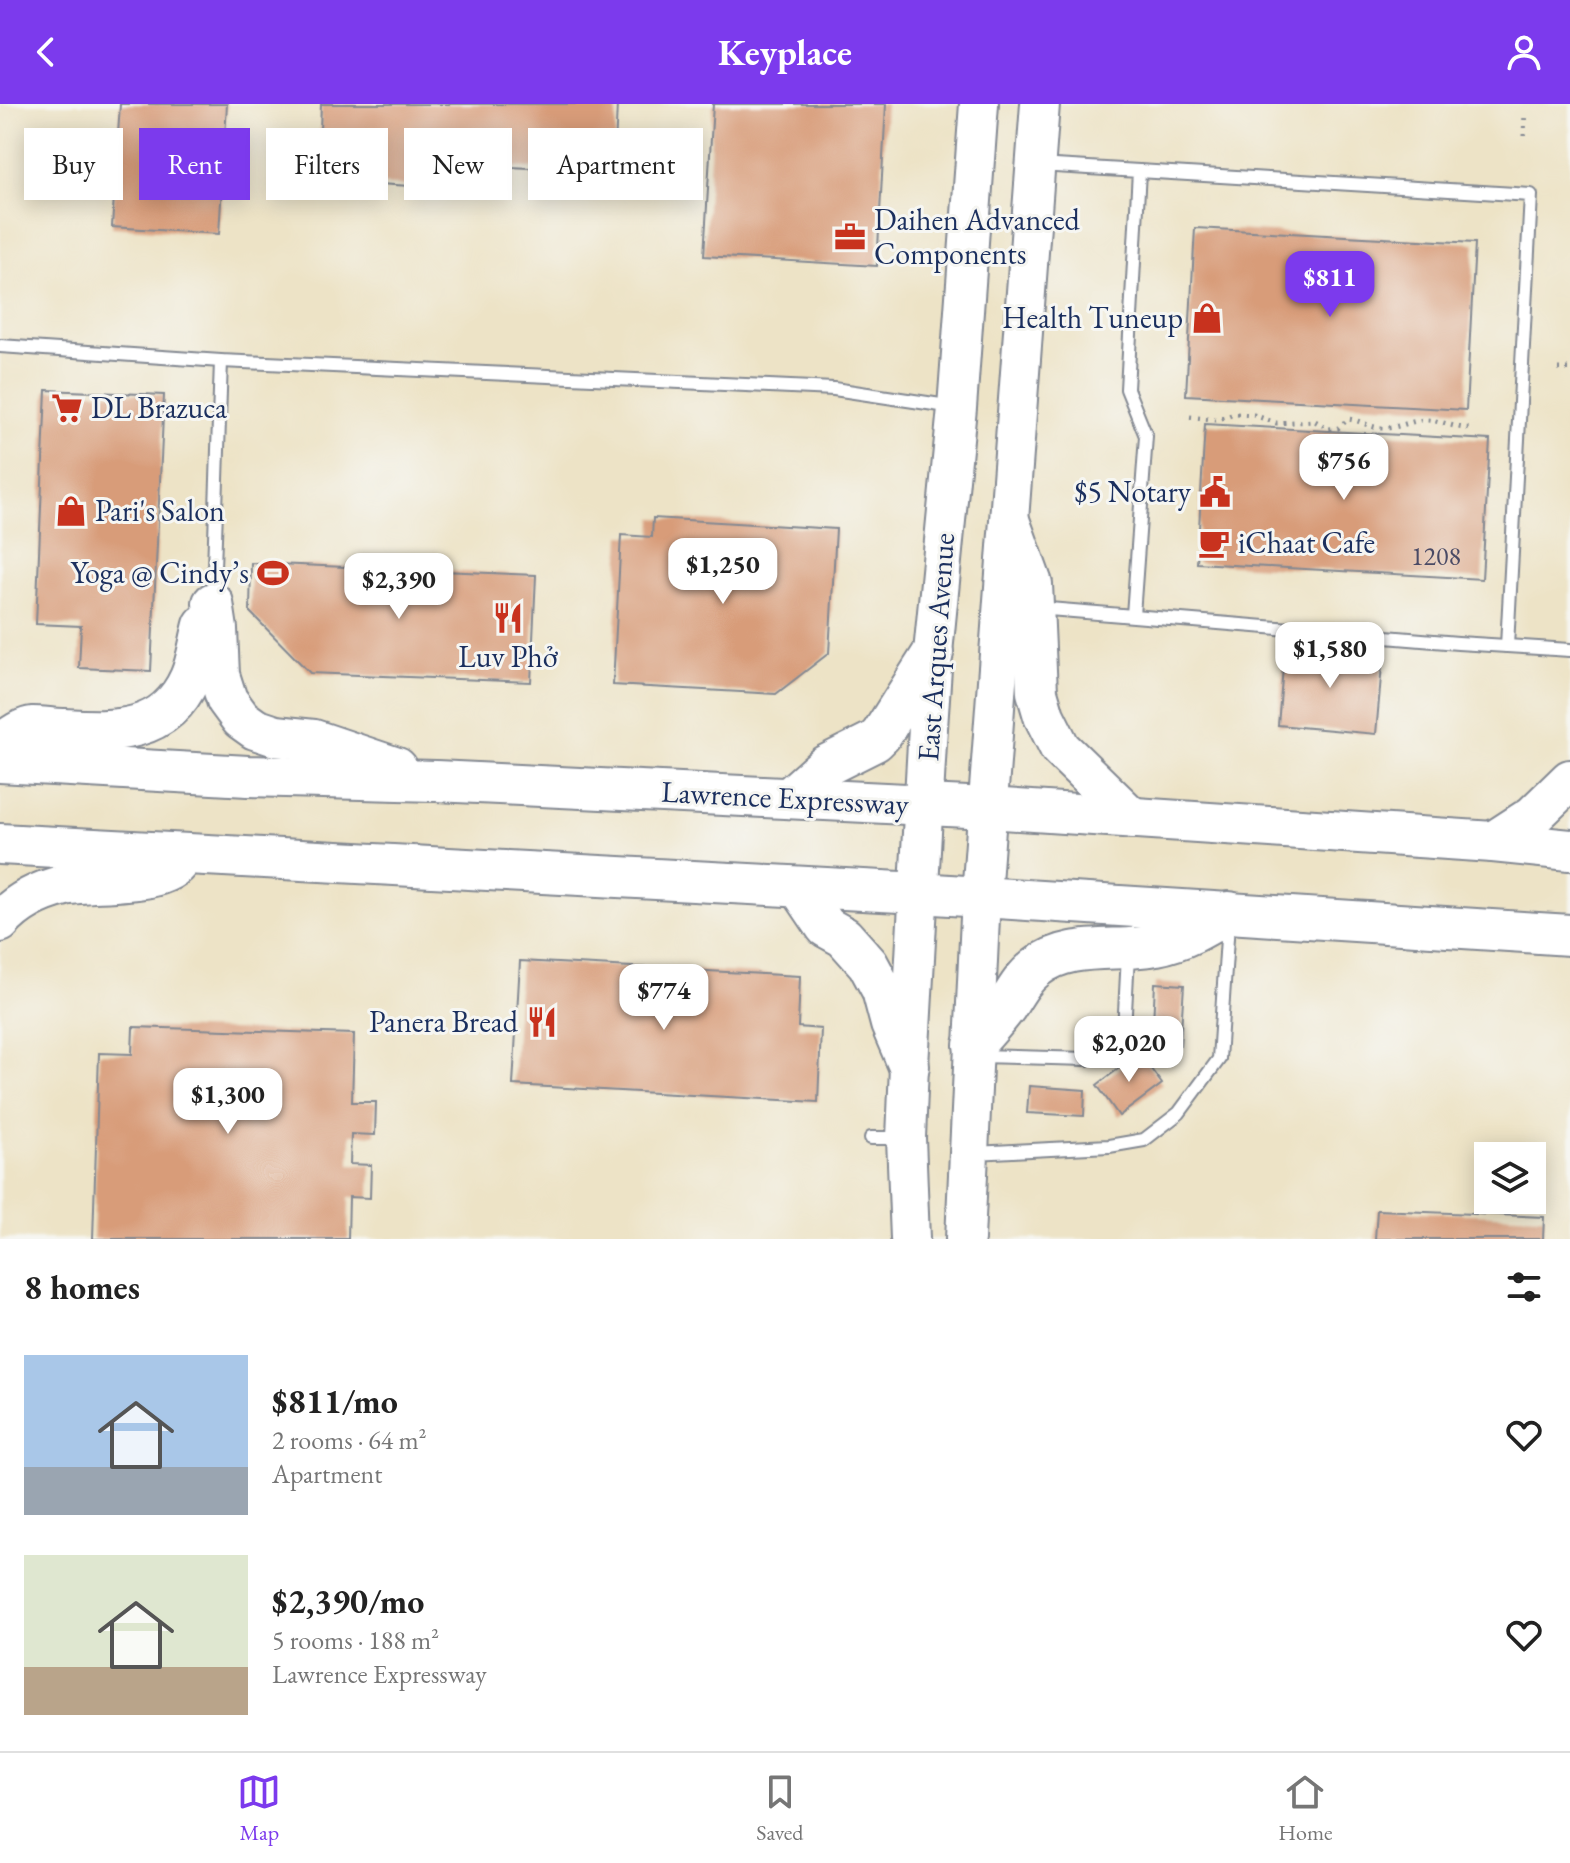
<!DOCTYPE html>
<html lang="en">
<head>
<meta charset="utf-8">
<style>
  :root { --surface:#fff; --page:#f6f6f6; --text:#222; --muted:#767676; --line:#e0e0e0; --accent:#7c3aed }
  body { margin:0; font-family:"EB Garamond",serif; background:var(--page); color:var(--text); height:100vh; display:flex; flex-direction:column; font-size:30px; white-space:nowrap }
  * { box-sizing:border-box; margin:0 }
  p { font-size:26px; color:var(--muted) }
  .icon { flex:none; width:44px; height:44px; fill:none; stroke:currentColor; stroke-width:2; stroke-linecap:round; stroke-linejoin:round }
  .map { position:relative; height:1135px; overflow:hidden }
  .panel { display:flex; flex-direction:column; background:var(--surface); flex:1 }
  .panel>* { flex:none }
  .hud { position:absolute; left:24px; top:24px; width:800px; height:72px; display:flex; gap:16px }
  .controls { position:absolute; left:1474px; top:1038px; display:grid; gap:16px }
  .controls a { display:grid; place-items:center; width:72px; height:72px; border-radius:0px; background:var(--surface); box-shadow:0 4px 20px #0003; font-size:40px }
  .price { position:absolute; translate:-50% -68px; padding:0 18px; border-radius:16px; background:#fff; color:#222; font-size:26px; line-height:52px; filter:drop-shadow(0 2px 4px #0008) }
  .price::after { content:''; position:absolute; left:50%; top:48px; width:24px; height:18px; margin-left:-12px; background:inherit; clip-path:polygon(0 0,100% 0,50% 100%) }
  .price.on { background:var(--accent); color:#fff }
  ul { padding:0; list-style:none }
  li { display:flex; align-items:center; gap:24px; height:200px; padding:0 24px }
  li span { display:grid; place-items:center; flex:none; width:224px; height:160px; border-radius:0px; color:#555 }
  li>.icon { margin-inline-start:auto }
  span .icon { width:96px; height:96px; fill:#fffc; stroke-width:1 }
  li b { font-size:34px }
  h2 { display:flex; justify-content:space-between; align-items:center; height:96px; padding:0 24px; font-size:34px }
  .chip { padding:0 28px; border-radius:0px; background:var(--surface); box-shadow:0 4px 20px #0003; font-size:28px; line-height:72px }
  .chip.on { background:var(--accent); color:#fff }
  header { display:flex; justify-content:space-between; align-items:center; height:104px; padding:0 24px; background:var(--accent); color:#fff; font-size:36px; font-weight:700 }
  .tabs { display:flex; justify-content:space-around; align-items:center; height:112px; border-top:2px solid var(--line); background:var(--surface); font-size:22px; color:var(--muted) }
  .tabs a { display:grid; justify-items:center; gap:4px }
  .tabs .on { color:var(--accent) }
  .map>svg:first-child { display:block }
  .building { fill:#d89c79 }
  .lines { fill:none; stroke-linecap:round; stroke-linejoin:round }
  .service-casing { stroke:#848992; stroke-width:16 }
  .primary-casing { stroke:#848992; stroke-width:42 }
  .trunk-casing { stroke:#848992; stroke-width:44 }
  .path { stroke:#848992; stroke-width:5; stroke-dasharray:2 6; stroke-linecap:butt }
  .service { stroke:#fff; stroke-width:12 }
  .primary { stroke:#fff; stroke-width:38 }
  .trunk { stroke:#fff; stroke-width:40 }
  .labels { text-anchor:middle; stroke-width:6; stroke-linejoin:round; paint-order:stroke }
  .number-label { font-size:26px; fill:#4a4a65 }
  .poi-label { font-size:30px; fill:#1b2f5e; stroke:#f6f6f2; text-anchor:start }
  .street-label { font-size:30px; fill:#1b2f5e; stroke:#f6f6f2 }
</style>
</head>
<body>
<header><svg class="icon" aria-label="back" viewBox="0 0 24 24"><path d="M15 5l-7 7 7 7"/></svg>Keyplace<svg class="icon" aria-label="person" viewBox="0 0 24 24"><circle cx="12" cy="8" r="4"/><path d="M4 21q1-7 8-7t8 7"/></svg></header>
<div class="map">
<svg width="1570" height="1135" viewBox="0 0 1570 1135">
  <rect width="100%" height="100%" fill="#f6f6f2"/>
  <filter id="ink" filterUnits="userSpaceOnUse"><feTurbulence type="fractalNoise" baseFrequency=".0125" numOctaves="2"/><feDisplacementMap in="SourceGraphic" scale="16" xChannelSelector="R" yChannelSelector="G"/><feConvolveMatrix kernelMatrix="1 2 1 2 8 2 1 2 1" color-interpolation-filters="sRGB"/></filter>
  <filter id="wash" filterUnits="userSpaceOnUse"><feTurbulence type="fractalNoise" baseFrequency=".006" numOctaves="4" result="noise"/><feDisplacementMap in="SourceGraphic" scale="32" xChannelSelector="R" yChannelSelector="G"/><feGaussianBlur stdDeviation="1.8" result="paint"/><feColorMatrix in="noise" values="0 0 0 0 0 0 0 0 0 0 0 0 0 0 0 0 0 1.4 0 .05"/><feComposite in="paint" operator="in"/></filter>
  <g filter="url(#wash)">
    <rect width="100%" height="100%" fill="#ede3c6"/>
    <g id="blocks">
      <g class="building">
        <path d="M120,0H227L219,130L112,123Z"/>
        <path d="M321,0H617L614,68L446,60L445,70L426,69V83L379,80V66L329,64L330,55L319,54Z"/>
        <path d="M713,0H886L877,162L704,152Z"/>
        <path d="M1195,124L1475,139L1466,306L1186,291Z"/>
        <path d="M46,286L164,291L151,567L79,564L81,522L36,520Z"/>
        <path d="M1205,320L1490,336L1482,475L1197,459Z"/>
        <path d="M653,414L836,425L829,549L776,590L613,581L621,431L652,433Z"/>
        <path d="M251,459L536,471L531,578L310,569L250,508Z"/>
        <path d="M1285,541L1383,550L1376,630L1278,621Z"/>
        <path d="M520,857L800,872L798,923L821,925L818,998L513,981Z"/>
        <path d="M1155,879L1184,881L1180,941L1152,940Z"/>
        <path d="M133,923L354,930L352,998H376L375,1031L351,1030L350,1060L371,1061L370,1094L349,1093L348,1135H93L99,949L132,950Z"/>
        <path d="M1139,949L1162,980L1119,1012L1097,981Z"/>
        <path d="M1029,982L1085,986L1084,1012L1027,1009Z"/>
        <path d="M1377,1106L1544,1113L1543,1135H1375Z"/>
      </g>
    </g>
  </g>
  <g filter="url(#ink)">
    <use href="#blocks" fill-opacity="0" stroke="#848992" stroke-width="2"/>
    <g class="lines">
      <defs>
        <g id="service">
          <path d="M1038,61L1139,67L1127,285L1146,332L1133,511"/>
          <path d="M1139,67L1531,91L1507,542"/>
          <path d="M0,242L221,257L834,285L954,303"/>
          <path d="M213,494L221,257"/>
          <path d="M1037,504L1458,539L1570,546"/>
          <path d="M980,952L1087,955L1111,949L1124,927L1128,851"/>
          <path d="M871,1034H900"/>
          <path d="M975,1049L1109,1042L1144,1036L1179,1009L1219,955L1228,819"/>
        </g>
        <g id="primary">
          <path d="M910,1135L906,1034L909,962L927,639L933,549L957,304L979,0"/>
          <path d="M965,1135L981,792L1040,0"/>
        </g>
        <g id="trunk">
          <path d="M1010,419L1032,480L1037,588L1044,612L1060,644L1132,714"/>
          <path d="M213,499L217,525L219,571L227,596L241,615L255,625L276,632L314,636L397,664"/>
          <path d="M0,640C10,634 22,624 33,623C43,623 54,625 64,625C115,628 165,630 190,574C197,558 199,539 204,521"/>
          <path d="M0,658L248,672L436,677L988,704L1493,738L1570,746"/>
          <path d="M789,694L825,662L875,637L881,631L933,549"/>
          <path d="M1493,738L1533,712L1570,676"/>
          <path d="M0,740L919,789L1570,831"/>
          <path d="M799,783L826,823L844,833L868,860L882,886L891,920L909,962"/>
          <path d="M0,818C17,798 40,787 65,781C93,775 164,782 179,757"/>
          <path d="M974,941C984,929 996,917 1006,903C1015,889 1022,875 1036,864C1069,837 1117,849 1156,841C1184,836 1206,822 1229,808"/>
        </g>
      </defs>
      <use href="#service" class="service-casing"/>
      <use href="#primary" class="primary-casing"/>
      <use href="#trunk" class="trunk-casing"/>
      <g class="path">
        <path d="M1524,32L1525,9"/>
        <path d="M1558,265H1570"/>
        <path d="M1190,313L1215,316L1235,310L1254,311L1276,319L1315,317L1329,325L1338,324L1348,315C1361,316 1371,325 1385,324C1398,324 1410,317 1423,316C1441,315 1455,326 1474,324"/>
      </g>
      <use href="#service" class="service"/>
      <use href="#primary" class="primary"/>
      <use href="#trunk" class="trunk"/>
    </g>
  </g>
  <defs>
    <symbol id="office-bare" viewBox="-9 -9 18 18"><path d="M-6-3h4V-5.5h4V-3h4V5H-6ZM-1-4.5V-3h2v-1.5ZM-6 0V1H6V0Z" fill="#c8321e" stroke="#f6f6f2" stroke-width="2.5" paint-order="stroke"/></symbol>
    <symbol id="shop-bare" viewBox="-9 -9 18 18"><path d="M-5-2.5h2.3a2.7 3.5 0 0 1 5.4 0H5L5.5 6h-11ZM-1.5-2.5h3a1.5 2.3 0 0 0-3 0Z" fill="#c8321e" stroke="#f6f6f2" stroke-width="2.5" paint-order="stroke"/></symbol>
    <symbol id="supermarket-bare" viewBox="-9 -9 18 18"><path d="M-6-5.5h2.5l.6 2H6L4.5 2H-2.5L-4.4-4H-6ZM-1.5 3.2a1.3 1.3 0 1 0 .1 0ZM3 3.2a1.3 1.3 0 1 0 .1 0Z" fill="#c8321e" stroke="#f6f6f2" stroke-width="2.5" paint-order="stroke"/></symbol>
    <symbol id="civic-bare" viewBox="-9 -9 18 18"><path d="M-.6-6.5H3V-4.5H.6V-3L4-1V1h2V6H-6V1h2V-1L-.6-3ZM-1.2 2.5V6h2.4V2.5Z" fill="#c8321e" stroke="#f6f6f2" stroke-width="2.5" paint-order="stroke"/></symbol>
    <symbol id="cafe-bare" viewBox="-9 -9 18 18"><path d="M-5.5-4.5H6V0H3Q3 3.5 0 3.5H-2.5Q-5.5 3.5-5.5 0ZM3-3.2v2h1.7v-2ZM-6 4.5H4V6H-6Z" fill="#c8321e" stroke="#f6f6f2" stroke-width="2.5" paint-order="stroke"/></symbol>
    <symbol id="stadium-bare" viewBox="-9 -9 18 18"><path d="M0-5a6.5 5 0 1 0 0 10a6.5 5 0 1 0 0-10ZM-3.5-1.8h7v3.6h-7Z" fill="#c8321e" stroke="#f6f6f2" stroke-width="2.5" paint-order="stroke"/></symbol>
    <symbol id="restaurant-bare" viewBox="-9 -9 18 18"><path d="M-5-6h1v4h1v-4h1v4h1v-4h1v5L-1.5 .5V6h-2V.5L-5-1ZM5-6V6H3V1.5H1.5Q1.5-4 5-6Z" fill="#c8321e" stroke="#f6f6f2" stroke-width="2.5" paint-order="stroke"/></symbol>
  </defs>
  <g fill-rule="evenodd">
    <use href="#office-bare" x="828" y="111" width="44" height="44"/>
    <use href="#shop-bare" x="1185" y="192" width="44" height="44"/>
    <use href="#supermarket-bare" x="45" y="282" width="44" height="44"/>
    <use href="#civic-bare" x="1193" y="366" width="44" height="44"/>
    <use href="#shop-bare" x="49" y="385" width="44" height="44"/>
    <use href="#cafe-bare" x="1192" y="417" width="44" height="44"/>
    <use href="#stadium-bare" x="251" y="447" width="44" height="44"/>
    <use href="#restaurant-bare" x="486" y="492" width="44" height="44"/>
    <use href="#restaurant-bare" x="520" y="896" width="44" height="44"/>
  </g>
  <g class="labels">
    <g class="number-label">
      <text x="1436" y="461">1208</text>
    </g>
    <g class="poi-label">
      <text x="874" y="126">Daihen Advanced<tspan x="874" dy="34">Components</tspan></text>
      <text x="1183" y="224" text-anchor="end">Health Tuneup</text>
      <text x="91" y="314">DL Brazuca</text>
      <text x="1191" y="398" text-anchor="end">$5 Notary</text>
      <text x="95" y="417">Pari's Salon</text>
      <text x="1238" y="449">iChaat Cafe</text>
      <text x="249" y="479" text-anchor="end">Yoga @ Cindy’s</text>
      <text x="508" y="563" text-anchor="middle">Luv Phở</text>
      <text x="518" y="928" text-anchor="end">Panera Bread</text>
    </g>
    <g class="street-label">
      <text transform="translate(936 543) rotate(-86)" y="10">East Arques Avenue</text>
      <text transform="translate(785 694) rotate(3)" y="10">Lawrence Expressway</text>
    </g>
  </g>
</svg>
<div class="controls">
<a><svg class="icon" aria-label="layers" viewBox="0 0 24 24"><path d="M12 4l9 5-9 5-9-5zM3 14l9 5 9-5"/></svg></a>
</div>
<b class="price on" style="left:1330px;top:215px">$811</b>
<b class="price" style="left:1344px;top:398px">$756</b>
<b class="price" style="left:723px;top:502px">$1,250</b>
<b class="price" style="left:399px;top:517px">$2,390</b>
<b class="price" style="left:1330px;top:586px">$1,580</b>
<b class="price" style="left:664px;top:928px">$774</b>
<b class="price" style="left:1129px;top:980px">$2,020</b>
<b class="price" style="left:228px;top:1032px">$1,300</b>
<div class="hud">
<a class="chip">Buy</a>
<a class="chip on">Rent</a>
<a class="chip">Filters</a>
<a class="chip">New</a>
<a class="chip">Apartment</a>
</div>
</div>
<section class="panel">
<h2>8 homes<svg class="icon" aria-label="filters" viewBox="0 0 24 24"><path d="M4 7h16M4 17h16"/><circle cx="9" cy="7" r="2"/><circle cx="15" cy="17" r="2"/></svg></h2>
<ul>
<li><span style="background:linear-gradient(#a9c7e8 70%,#9aa5b1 0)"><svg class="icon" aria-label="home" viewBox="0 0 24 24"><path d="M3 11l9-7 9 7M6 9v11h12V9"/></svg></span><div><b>$811/mo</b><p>2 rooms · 64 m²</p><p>Apartment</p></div><svg class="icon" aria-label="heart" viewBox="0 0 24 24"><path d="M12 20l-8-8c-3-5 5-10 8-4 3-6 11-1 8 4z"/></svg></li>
<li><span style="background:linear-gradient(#dfe7d0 70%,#b9a48a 0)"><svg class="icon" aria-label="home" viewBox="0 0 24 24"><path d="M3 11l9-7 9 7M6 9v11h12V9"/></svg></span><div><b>$2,390/mo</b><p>5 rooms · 188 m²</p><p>Lawrence Expressway</p></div><svg class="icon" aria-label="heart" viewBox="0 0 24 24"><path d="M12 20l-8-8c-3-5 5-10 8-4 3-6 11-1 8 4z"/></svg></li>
</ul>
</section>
<nav class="tabs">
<a class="on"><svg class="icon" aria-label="map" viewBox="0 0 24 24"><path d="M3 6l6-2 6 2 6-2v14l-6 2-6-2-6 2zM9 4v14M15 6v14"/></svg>Map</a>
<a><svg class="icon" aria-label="saved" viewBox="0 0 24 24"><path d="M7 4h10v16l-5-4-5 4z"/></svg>Saved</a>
<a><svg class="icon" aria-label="home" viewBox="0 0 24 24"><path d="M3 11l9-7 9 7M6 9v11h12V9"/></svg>Home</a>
</nav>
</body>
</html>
